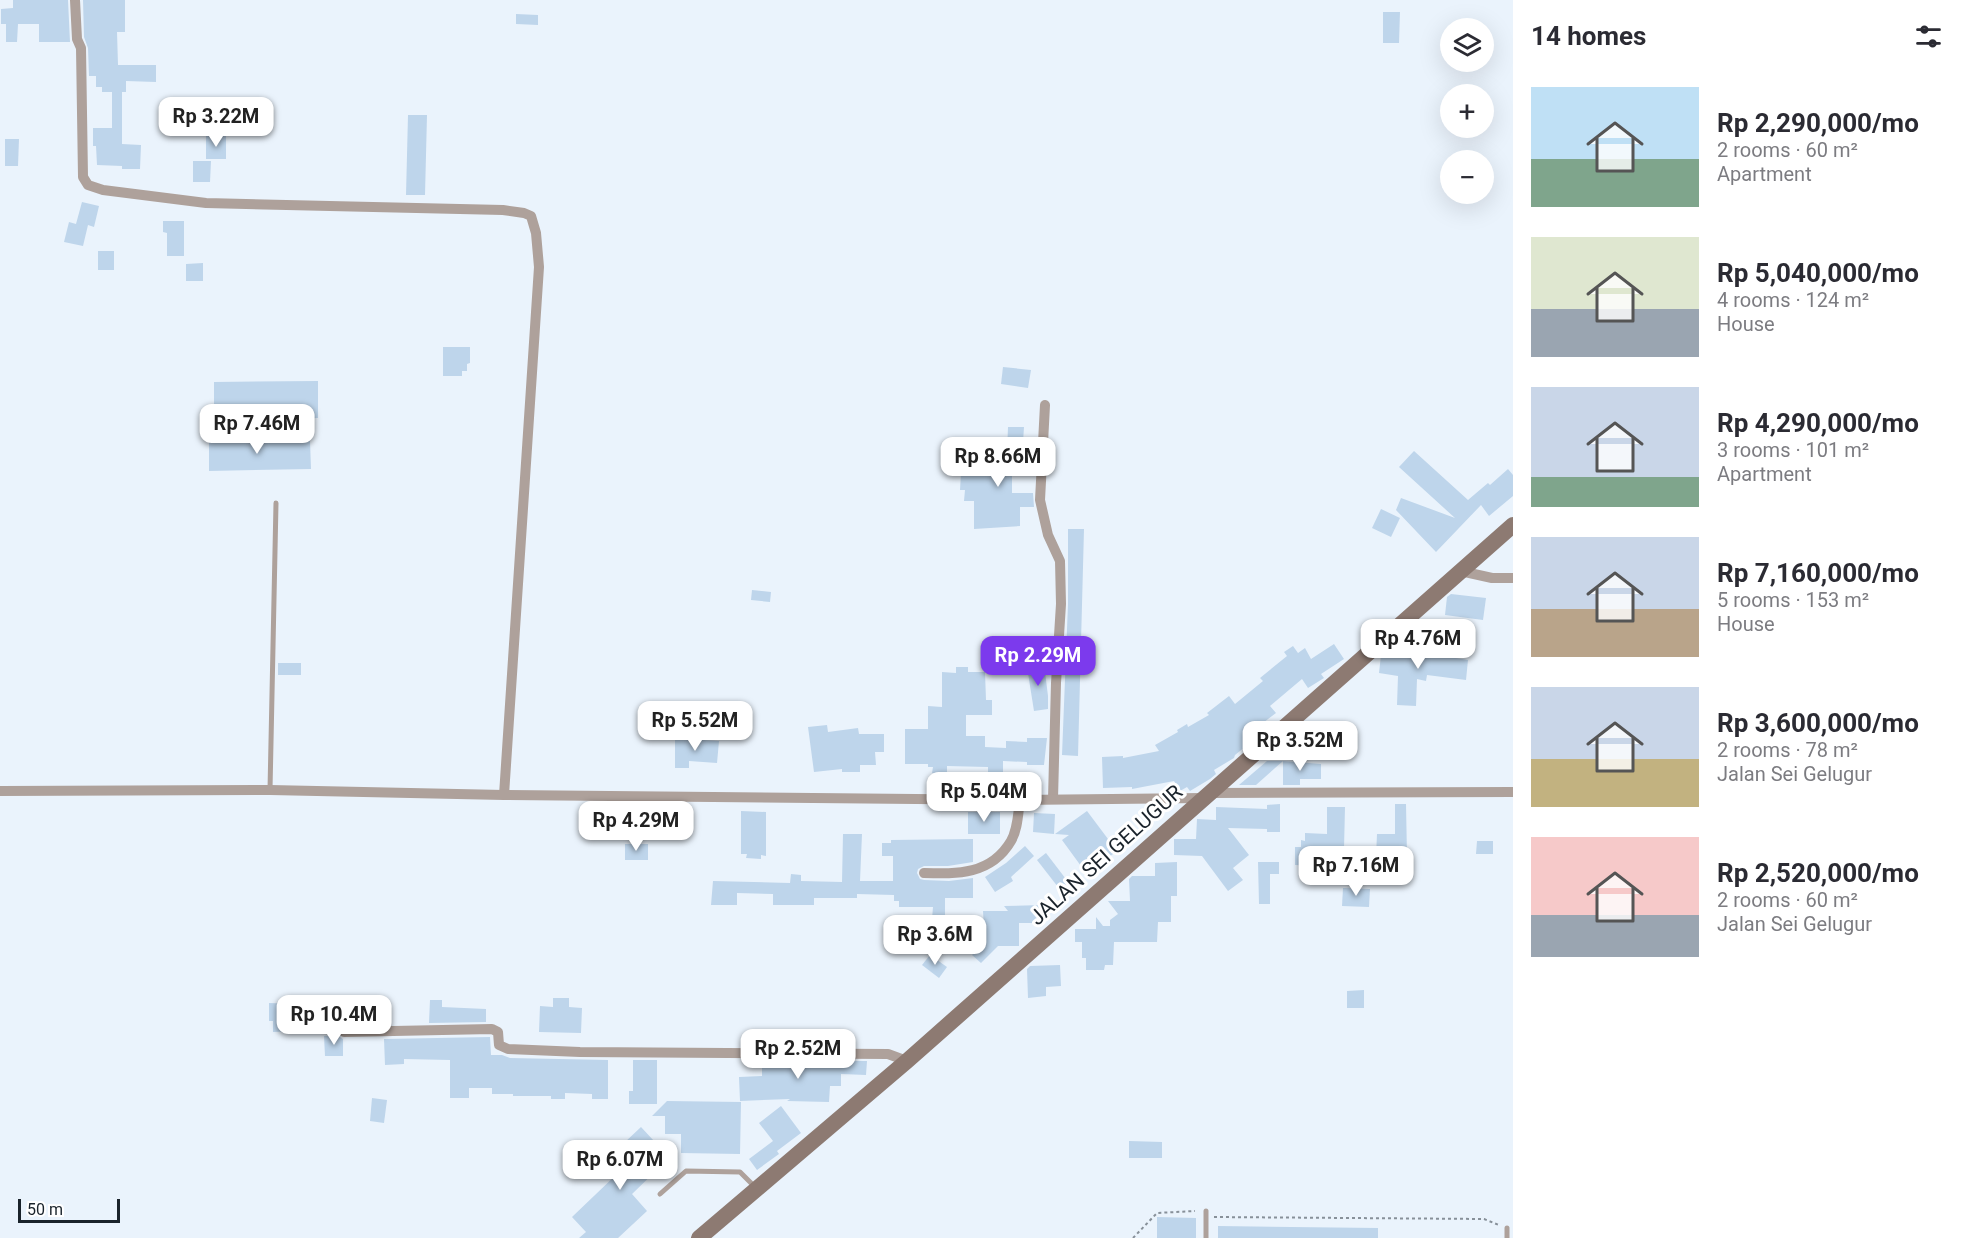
<!DOCTYPE html>
<html lang="en">
<head>
<meta charset="utf-8">
<style>
  :root { --surface:#fff; --page:#f2f2f3; --text:#2b2b33; --muted:#7c7c81; --accent:#7c3aed }
  body { margin:0; font-family:Roboto,sans-serif; background:var(--page); color:var(--text); height:100vh; display:flex; flex-direction:column; font-size:22px; white-space:nowrap }
  * { box-sizing:border-box; margin:0 }
  p { font-size:20px; color:var(--muted) }
  .icon { flex:none; width:33px; height:33px; fill:none; stroke:currentColor; stroke-width:2; stroke-linecap:round; stroke-linejoin:round }
  .map { position:relative; flex:1; overflow:hidden }
  .drawer { display:flex; flex-direction:column; background:var(--surface); width:450px }
  .drawer>* { flex:none }
  .controls { position:absolute; left:1440px; top:18px; display:grid; gap:12px }
  .controls a { display:grid; place-items:center; width:54px; height:54px; border-radius:50%; background:var(--surface); box-shadow:0 6px 24px #0002; font-size:30px }
  .scale { position:absolute; left:18px; bottom:15px; width:102px; box-sizing:border-box; padding-left:6px; border:3px solid #1a232b; border-top:0; font-size:16px; line-height:21px; white-space:nowrap; color:#1a232b; -webkit-text-stroke:4px #fff; paint-order:stroke }
  .price { position:absolute; translate:-50% -51px; padding:0 14px; border-radius:12px; background:#fff; color:#222; font-size:20px; line-height:39px; filter:drop-shadow(0 2px 3px #0008) }
  .price::after { content:''; position:absolute; left:50%; top:36px; width:18px; height:14px; margin-left:-9px; background:inherit; clip-path:polygon(0 0,100% 0,50% 100%) }
  .price.on { background:var(--accent); color:#fff }
  ul { padding:0; list-style:none }
  li { display:flex; align-items:center; gap:18px; height:150px; padding:0 18px }
  li span { display:grid; place-items:center; flex:none; width:168px; height:120px; border-radius:0px; color:#555 }
  li>.icon { margin-inline-start:auto }
  span .icon { width:72px; height:72px; fill:#fffc; stroke-width:1 }
  li b { font-size:26px }
  h2 { display:flex; justify-content:space-between; align-items:center; height:72px; padding:0 18px; font-size:26px }
  main { display:flex; flex:1; min-height:0 }
  .map>svg:first-child { display:block }
  .building { fill:#bed5eb }
  .lines { fill:none; stroke-linecap:round; stroke-linejoin:round }
  .path { stroke:#879099; stroke-width:2; stroke-dasharray:3 3; stroke-linecap:butt }
  .lane { stroke:#aea19b; stroke-width:5 }
  .street { stroke:#aea19b; stroke-width:10 }
  .secondary { stroke:#8d7a72; stroke-width:16 }
  .labels { text-anchor:middle; stroke-width:6; stroke-linejoin:round; paint-order:stroke }
  .street-label { font-size:21px; fill:#1a232b; stroke:#fff }
</style>
</head>
<body>
<main>
<div class="map">
<svg width="1513" height="1238" viewBox="0 0 1513 1238">
  <rect width="100%" height="100%" fill="#eaf3fc"/>
  <g class="building">
    <path d="M13,0H68L70,42H39V24H18L17,42H6V24H1V9L13,8Z"/>
    <path d="M83,0H125V32H117L118,65H156V82L126,81V92H122V144L141,145L140,169H122V166L97,165L96,146H93V128H112V92H102V87H96V76H89L88,48L84,37Z"/>
    <path d="M1383,12H1400L1399,43H1383Z"/>
    <path d="M516,14L538,15V25L516,24Z"/>
    <path d="M408,115H427L425,195H406Z"/>
    <rect x="206" y="136" width="20" height="23"/>
    <path d="M5,139H19L18,166H5Z"/>
    <path d="M193,161H211L210,182H193Z"/>
    <path d="M82,202L99,206L94,227L88,225L83,246L64,242L69,222L76,224Z"/>
    <path d="M163,221H184V256H167V233L163,232Z"/>
    <rect x="98" y="251" width="16" height="19"/>
    <path d="M203,263V281H186V264Z"/>
    <path d="M443,347H470V363L467,364V371H462V376H443Z"/>
    <path d="M1003,367L1031,370L1028,388L1001,384Z"/>
    <path d="M318,381V418L276,419V408L214,409V382Z"/>
    <path d="M1008,427H1024L1023,442L1020,441L1019,471L1012,470V493H1033L1034,507H1020V526L974,529V501H964L965,490H960L961,473L990,474L991,452L1007,453Z"/>
    <path d="M209,429H220V442L310,441L311,469L209,471Z"/>
    <path d="M1414,451L1468,500L1488,483L1490,485L1508,469L1513,475V496L1489,516L1481,505L1436,552L1396,510L1401,498L1455,518L1399,467Z"/>
    <path d="M1381,509L1400,518L1391,537L1372,528Z"/>
    <path d="M1068,529H1084L1078,756L1062,755L1068,604Z"/>
    <path d="M752,590L771,592L770,602L751,600Z"/>
    <path d="M1451,594L1486,598L1483,620L1445,615L1447,597Z"/>
    <path d="M1334,644L1344,659L1321,674L1324,678L1308,688L1302,679L1270,706L1276,713L1255,729L1260,735L1235,755L1234,758L1214,770L1216,774L1210,779L1190,791L1187,787L1180,791L1174,781L1132,789V787L1103,788L1102,757L1123,756V758L1159,751L1155,745L1178,732L1177,730L1187,724L1188,727L1209,715L1207,713L1229,696L1235,704L1263,681L1260,678L1287,656L1284,652L1293,646L1298,653L1305,648L1311,659Z"/>
    <path d="M1390,647L1468,660L1466,680L1427,675L1426,681L1417,679L1416,706L1397,705L1398,676L1379,673L1381,655Z"/>
    <rect x="278" y="663" width="23" height="12"/>
    <path d="M1044,664L1048,696V709L1034,711L1027,667Z"/>
    <path d="M956,667H968V672H985L986,700H992V715H966V736H985V747L1006,748V741L1027,742V738H1047L1044,765H1027V762L1003,761V773L998,772V777H988V767L947,766V773H932L933,767H928V764H905V729H928V706L942,707V672L956,673Z"/>
    <path d="M827,725L828,732L858,728L859,734H884V752H875L876,765H860V772H842V769L814,772L808,727Z"/>
    <path d="M675,738L719,741L717,763L689,761V768H675Z"/>
    <path d="M1267,761H1283L1256,785H1239Z"/>
    <path d="M1283,761L1321,764V779H1300V785H1283Z"/>
    <path d="M1280,804V832H1267V829L1228,828L1249,855L1233,868L1243,880L1228,891L1202,856L1174,855V839H1196L1197,819L1216,820V807L1267,809V805Z"/>
    <path d="M1395,804H1406L1407,856H1376L1377,834H1395Z"/>
    <path d="M1327,807H1345L1344,849H1324L1323,859H1316V866L1295,865V847H1301V840L1305,841V833L1327,834Z"/>
    <path d="M741,811L766,812V856L761,855V859L746,858L747,854H741Z"/>
    <path d="M1087,811L1117,851L1105,860L1108,863L1089,877L1062,840L1069,835L1055,834Z"/>
    <rect x="968" y="812" width="32" height="22"/>
    <path d="M1034,813L1055,814L1054,834L1033,832Z"/>
    <path d="M843,834H862L860,881H893V856H882V843H891V840L973,839V862L948,866H924L918,869L917,873L920,879L924,880L949,881L973,878V898H945V919H932L933,907H899V901H894V895L857,894V898H814V905H773V894L737,893V905H711L713,881L790,883L791,874L801,875V881L842,882Z"/>
    <path d="M1477,841H1493V854H1476Z"/>
    <rect x="625" y="844" width="23" height="16"/>
    <path d="M1025,846L1034,856L1011,877L1013,881L995,892L985,877L1006,863Z"/>
    <path d="M1046,853L1072,887V891L1065,896L1037,860Z"/>
    <path d="M1177,862V896H1171V922H1158L1157,942H1114L1113,965H1105L1104,970H1086V958H1082V942H1075V929H1096V917L1103,926H1110V920L1118,914L1108,901H1130L1129,879L1132,876H1155V863Z"/>
    <path d="M1258,862H1279V874H1270V904H1259Z"/>
    <path d="M1343,888L1370,889L1369,907L1342,906Z"/>
    <path d="M1043,905V923H1019V946H998L981,963L972,955L975,952V928H984L983,911H1008L1004,906Z"/>
    <path d="M930,955L947,967L939,978L922,965Z"/>
    <path d="M1060,965L1061,986L1046,987V996L1028,998L1027,969L1030,966Z"/>
    <path d="M1364,990V1008H1347V991Z"/>
    <path d="M553,998H569V1007L582,1008L581,1033L539,1032L540,1006L553,1007Z"/>
    <path d="M430,1000H442V1007L486,1009V1022L429,1023Z"/>
    <path d="M297,1002H321V1030L273,1032V1021H269V1003L297,1004Z"/>
    <path d="M324,1036H338L343,1039V1056H325Z"/>
    <path d="M490,1037L491,1055H502L510,1058L608,1060V1099H592V1094L565,1093V1099H551V1096H513V1094H492V1088H469V1098H450V1060L404,1059V1064L385,1065L384,1039Z"/>
    <path d="M633,1060H657V1104H629V1091H633Z"/>
    <path d="M762,1061H867L866,1075L841,1074V1086H830L829,1102L787,1101L790,1099L740,1101L739,1077L762,1076Z"/>
    <path d="M372,1098L387,1100L384,1123L370,1121Z"/>
    <path d="M667,1101L741,1102L740,1154L681,1153V1134H665V1116H652Z"/>
    <path d="M781,1106L801,1133L777,1151L779,1154L757,1170L749,1159L773,1141L759,1123Z"/>
    <path d="M641,1127L654,1141L645,1149L661,1166L632,1194L647,1211L618,1238H579L586,1232L572,1217L618,1173L606,1160Z"/>
    <path d="M1129,1141L1162,1142V1158H1129Z"/>
    <path d="M1157,1217L1196,1218V1238H1157Z"/>
    <path d="M1218,1226L1378,1228V1238H1218Z"/>
  </g>
  <g class="lines">
    <g class="path">
      <path d="M1214,1217L1484,1219L1499,1225"/>
      <path d="M1133,1238L1157,1213L1195,1211"/>
    </g>
    <g class="lane">
      <path d="M270,790L276,503"/>
      <path d="M660,1194L686,1171L740,1172L755,1187"/>
      <path d="M1206,1211V1238"/>
      <path d="M1507,1238V1228"/>
    </g>
    <g class="street">
      <path d="M75,0L77,39L81,48L83,177L88,185L103,190L206,203L503,210L524,213L531,216L536,233L539,267L504,795"/>
      <path d="M1045,405L1040,500L1048,535L1060,561L1061,604L1056,683L1053,799"/>
      <path d="M1459,573L1465,572L1492,578H1513"/>
      <path d="M0,791L270,790L504,795L1020,800L1203,798"/>
      <path d="M1210,793L1513,792"/>
      <path d="M924,873C957,874 991,875 1011,841C1018,829 1018,813 1020,800"/>
      <path d="M344,1032L492,1029L498,1032L499,1045L508,1049L580,1052L888,1054L907,1061"/>
    </g>
    <path class="secondary" d="M699,1238L907,1061L1513,525"/>
  </g>
  <g class="labels">
    <g class="street-label">
      <text transform="translate(1106 855) rotate(-42)" y="7">JALAN SEI GELUGUR</text>
    </g>
  </g>
</svg>
<div class="controls">
<a><svg class="icon" aria-label="layers" viewBox="0 0 24 24"><path d="M12 4l9 5-9 5-9-5zM3 14l9 5 9-5"/></svg></a>
<a>+</a>
<a>−</a>
</div>
<div class="scale">50 m</div>
<b class="price" style="left:216px;top:148px">Rp 3.22M</b>
<b class="price" style="left:257px;top:455px">Rp 7.46M</b>
<b class="price" style="left:998px;top:488px">Rp 8.66M</b>
<b class="price" style="left:1418px;top:670px">Rp 4.76M</b>
<b class="price on" style="left:1038px;top:687px">Rp 2.29M</b>
<b class="price" style="left:695px;top:752px">Rp 5.52M</b>
<b class="price" style="left:1300px;top:772px">Rp 3.52M</b>
<b class="price" style="left:984px;top:823px">Rp 5.04M</b>
<b class="price" style="left:636px;top:852px">Rp 4.29M</b>
<b class="price" style="left:1356px;top:897px">Rp 7.16M</b>
<b class="price" style="left:935px;top:966px">Rp 3.6M</b>
<b class="price" style="left:334px;top:1046px">Rp 10.4M</b>
<b class="price" style="left:798px;top:1080px">Rp 2.52M</b>
<b class="price" style="left:620px;top:1191px">Rp 6.07M</b>
</div>
<section class="drawer">
<h2>14 homes<svg class="icon" aria-label="filters" viewBox="0 0 24 24"><path d="M4 7h16M4 17h16"/><circle cx="9" cy="7" r="2"/><circle cx="15" cy="17" r="2"/></svg></h2>
<ul>
<li><span style="background:linear-gradient(#bfe0f5 60%,#7fa58c 0)"><svg class="icon" aria-label="home" viewBox="0 0 24 24"><path d="M3 11l9-7 9 7M6 9v11h12V9"/></svg></span><div><b>Rp 2,290,000/mo</b><p>2 rooms · 60 m²</p><p>Apartment</p></div></li>
<li><span style="background:linear-gradient(#dfe7d0 60%,#9aa5b1 0)"><svg class="icon" aria-label="home" viewBox="0 0 24 24"><path d="M3 11l9-7 9 7M6 9v11h12V9"/></svg></span><div><b>Rp 5,040,000/mo</b><p>4 rooms · 124 m²</p><p>House</p></div></li>
<li><span style="background:linear-gradient(#c9d6e8 75%,#7fa58c 0)"><svg class="icon" aria-label="home" viewBox="0 0 24 24"><path d="M3 11l9-7 9 7M6 9v11h12V9"/></svg></span><div><b>Rp 4,290,000/mo</b><p>3 rooms · 101 m²</p><p>Apartment</p></div></li>
<li><span style="background:linear-gradient(#c9d6e8 60%,#b9a48a 0)"><svg class="icon" aria-label="home" viewBox="0 0 24 24"><path d="M3 11l9-7 9 7M6 9v11h12V9"/></svg></span><div><b>Rp 7,160,000/mo</b><p>5 rooms · 153 m²</p><p>House</p></div></li>
<li><span style="background:linear-gradient(#c9d6e8 60%,#c2b280 0)"><svg class="icon" aria-label="home" viewBox="0 0 24 24"><path d="M3 11l9-7 9 7M6 9v11h12V9"/></svg></span><div><b>Rp 3,600,000/mo</b><p>2 rooms · 78 m²</p><p>Jalan Sei Gelugur</p></div></li>
<li><span style="background:linear-gradient(#f6c9c9 65%,#9aa5b1 0)"><svg class="icon" aria-label="home" viewBox="0 0 24 24"><path d="M3 11l9-7 9 7M6 9v11h12V9"/></svg></span><div><b>Rp 2,520,000/mo</b><p>2 rooms · 60 m²</p><p>Jalan Sei Gelugur</p></div></li>
</ul>
</section>
</main>
</body>
</html>
